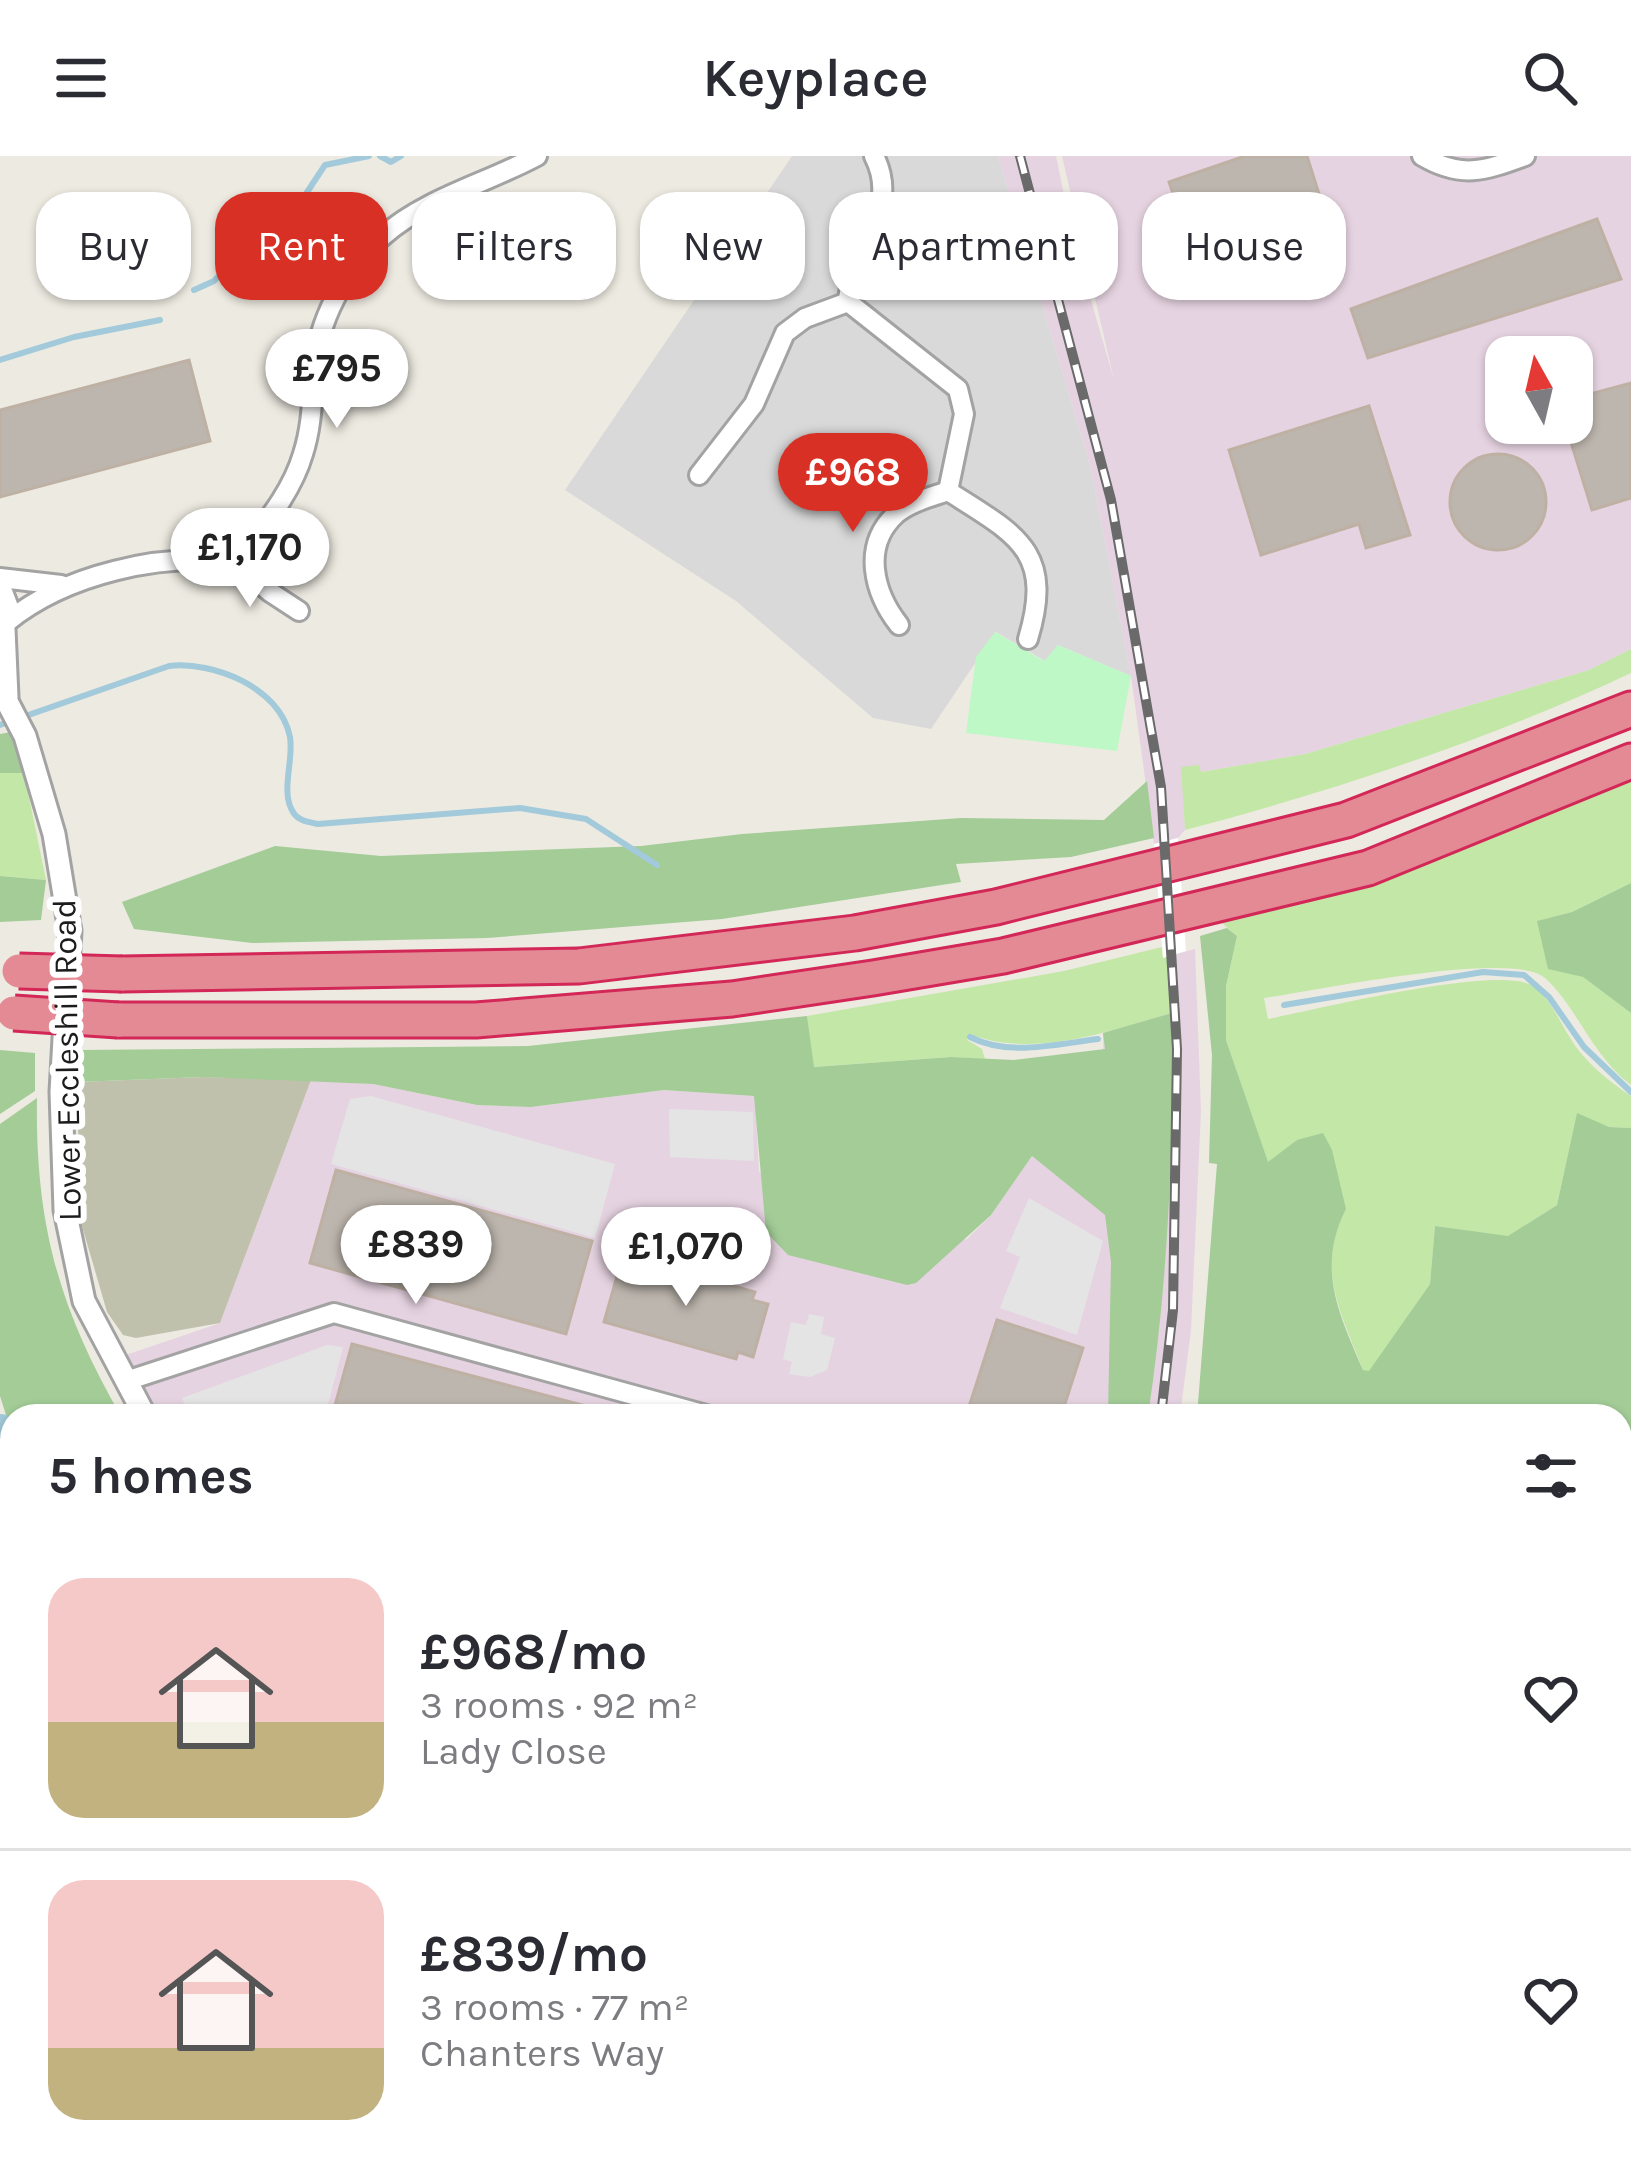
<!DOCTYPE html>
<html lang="en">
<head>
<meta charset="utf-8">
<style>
  :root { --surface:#fff; --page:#f7f7f7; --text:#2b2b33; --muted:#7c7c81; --line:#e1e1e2; --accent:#d93025 }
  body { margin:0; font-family:Karla,sans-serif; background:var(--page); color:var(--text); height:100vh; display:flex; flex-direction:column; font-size:45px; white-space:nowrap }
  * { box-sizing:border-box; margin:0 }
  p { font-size:39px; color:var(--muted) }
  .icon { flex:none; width:66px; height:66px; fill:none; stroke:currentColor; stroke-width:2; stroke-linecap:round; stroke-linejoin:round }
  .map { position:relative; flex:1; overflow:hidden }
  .sheet { position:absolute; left:0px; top:1248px; width:1632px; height:771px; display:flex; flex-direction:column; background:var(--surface); border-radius:36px 36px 0 0; box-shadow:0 3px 9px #0004 }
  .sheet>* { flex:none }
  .guide { position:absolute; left:36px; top:36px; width:1560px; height:108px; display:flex; gap:24px }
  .needle { width:78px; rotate:352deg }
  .tools { position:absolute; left:1485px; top:180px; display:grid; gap:24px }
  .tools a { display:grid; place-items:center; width:108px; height:108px; border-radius:24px; background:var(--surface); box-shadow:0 3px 9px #0004; font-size:60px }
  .price { position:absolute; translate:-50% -102px; padding:0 27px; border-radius:42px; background:#fff; color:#222; font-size:39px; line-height:78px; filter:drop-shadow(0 3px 6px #0008) }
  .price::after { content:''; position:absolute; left:50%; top:72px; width:36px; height:27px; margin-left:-18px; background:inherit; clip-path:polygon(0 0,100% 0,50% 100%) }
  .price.on { background:var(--accent); color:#fff }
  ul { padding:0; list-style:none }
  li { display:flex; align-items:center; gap:36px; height:300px; padding:0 48px }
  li+li { border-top:3px solid var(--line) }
  li span { display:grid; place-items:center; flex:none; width:336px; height:240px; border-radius:36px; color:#555 }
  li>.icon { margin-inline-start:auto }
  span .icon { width:144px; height:144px; fill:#fffc; stroke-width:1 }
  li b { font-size:51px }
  h2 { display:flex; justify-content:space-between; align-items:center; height:144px; padding:0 48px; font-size:51px }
  .chip { padding:0 42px; border-radius:36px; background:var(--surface); box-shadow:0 3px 9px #0004; font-size:42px; line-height:108px }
  .chip.on { background:var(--accent); color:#fff }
  header { display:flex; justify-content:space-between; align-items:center; height:156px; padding:0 48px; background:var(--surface); font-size:54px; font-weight:600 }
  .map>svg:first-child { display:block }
  .residential { fill:#dad9d9 }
  .industrial { fill:#e6d3e1; fill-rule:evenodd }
  .construction { fill:#c0c1ad }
  .grass { fill:#c3e7a7 }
  .forest { fill:#a3cc97 }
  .park { fill:#bef8c6 }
  .parking { fill:#e4e4e4 }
  .water { fill:#a2cada }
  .pier { fill:#fff }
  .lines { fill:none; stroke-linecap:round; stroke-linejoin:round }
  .stream { stroke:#a2cada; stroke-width:6 }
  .river { stroke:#a2cada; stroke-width:36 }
  .building { fill:#bdb6ae; stroke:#beb1a4; stroke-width:3 }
  .minor-casing { stroke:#a3a3a3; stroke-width:24 }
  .tertiary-casing { stroke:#a3a3a3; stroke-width:27 }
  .motorway-casing { stroke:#d22757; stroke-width:39 }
  .minor { stroke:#fff; stroke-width:18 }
  .tertiary { stroke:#fff; stroke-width:21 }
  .motorway { stroke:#e48a95; stroke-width:33 }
  .rail-casing { stroke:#6a6a6a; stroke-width:10 }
  .rail { stroke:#fff; stroke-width:6; stroke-dasharray:18; stroke-linecap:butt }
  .motorway-bridge-casing { stroke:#d22757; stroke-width:39; stroke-linecap:butt }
  .motorway-bridge { stroke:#e48a95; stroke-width:33 }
  .labels { text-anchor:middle; stroke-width:12; stroke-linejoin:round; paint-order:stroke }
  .street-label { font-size:33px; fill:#1c1c1c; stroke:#fff }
</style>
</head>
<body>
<header><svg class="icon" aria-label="menu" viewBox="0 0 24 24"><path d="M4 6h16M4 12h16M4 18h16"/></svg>Keyplace<svg class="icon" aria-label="search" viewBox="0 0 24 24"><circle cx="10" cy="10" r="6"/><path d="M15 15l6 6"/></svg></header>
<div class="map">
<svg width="1631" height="2017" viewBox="0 0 1631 2017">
  <rect width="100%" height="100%" fill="#edeae1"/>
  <path class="residential" d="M792,0H998L1090,309L1131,520L1058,489L1045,505L996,476L931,573L873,562L736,445L565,334Z"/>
  <g class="industrial">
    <path d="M998,0H1056L1072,78L1114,224L1062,0H1631V493L1589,514L1305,598L1201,616L1182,611L1185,674L1178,682L1154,688L1131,520L1090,309ZM1506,201H1572V267H1506Z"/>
    <path d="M1195,793L1201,955L1191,1174L1180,1260H145L114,1203L220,1167L311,924L373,928L477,949L531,951L664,934L755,940L759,1016L961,1084L967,1083L991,1059L1032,1000L1105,1058L1103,877L1171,857L1169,800Z"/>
    <path d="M12,1836V2007H383L384,2017H0V1840Z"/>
    <path d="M1620,1892L1631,1895V2017H399L397,2007H1620Z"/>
  </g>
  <path class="construction" d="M203,921L311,924L220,1167L136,1182L123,1179L107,1156L80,1063L77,926Z"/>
  <g class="grass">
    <path d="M1631,493V517C1489,584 1333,635 1185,674L1181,611L1199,609L1201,616L1305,598L1589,514Z"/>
    <path d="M0,617H24L46,724L0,720Z"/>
    <path d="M1631,621V727L1572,756L1538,765L1548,812L1583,821L1631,857V929C1593,901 1577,851 1545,822C1513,793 1313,835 1264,842L1268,863C1315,854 1499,808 1533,830C1551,842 1563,873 1576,891C1590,910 1611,927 1631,940V972L1609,971L1577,958L1557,1049L1507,1081L1435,1070L1430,1128L1369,1216L1363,1214C1341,1156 1315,1114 1346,1053L1297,984L1268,1008L1226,884V830L1237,780L1222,767L1329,735Z"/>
    <path d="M1162,791L1163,801L1169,800L1172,857C1110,875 1033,903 970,878L967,884L982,893L985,903L951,901L813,911L807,860L1064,815Z"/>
    <path d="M756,2007H925L921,2017H758Z"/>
  </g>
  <g class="forest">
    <path d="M11,576L24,617H0V578Z"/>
    <path d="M1147,625L1154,682L1071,701L956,708L961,726L722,763L487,782L252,787L134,773L122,746L275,690L381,700L641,690L742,678L961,662L1104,664Z"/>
    <path d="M0,720L46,724L41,764L0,766Z"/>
    <path d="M1631,727V857L1583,821L1548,813L1537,765L1572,756Z"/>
    <path d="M1227,772L1237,780L1226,830V884L1268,1006L1297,984L1323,977L1332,994L1346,1053C1316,1112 1339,1158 1363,1214L1369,1215L1430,1128L1435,1070L1508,1080L1557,1049L1577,957L1609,971L1631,972V1895L1620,1892V1260H1197L1217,1008L1209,1007L1212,899L1200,780Z"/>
    <path d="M1172,857C1174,991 1168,1127 1148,1260H1108L1111,1106L1105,1059L1032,1000L991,1059L916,1127L907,1129L788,1099L766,1076L754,940L664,934L531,951L477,949L373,928L203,921L77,926L78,894L528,890L807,860L814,911L951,901L1014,904L1105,893L1103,877Z"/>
    <path d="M0,894L35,897V935L0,958Z"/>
    <path d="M37,942C35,1067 59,1153 121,1260H12V1278L0,1240V968Z"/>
  </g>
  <path class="park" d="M995,476L1044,505L1058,489L1131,520L1117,595L966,577L976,501Z"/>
  <g class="parking">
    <path d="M371,940L615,1008L595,1082L331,1008L350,943Z"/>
    <path d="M669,953L753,956L754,1005L670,1001Z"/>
    <path d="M1029,1042L1103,1085L1077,1179L1000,1152L1020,1101L1006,1095Z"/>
    <path d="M809,1158L824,1161L821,1178L835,1182L827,1214L810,1221L789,1218L792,1206L783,1203L791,1166L806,1169Z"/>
    <path d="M327,1189L343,1191L325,1260H190L182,1242Z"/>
  </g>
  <g class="water">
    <path d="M0,1449L12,1462V1494L0,1508Z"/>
    <path d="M0,1515L12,1520V1579L0,1583Z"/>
    <path d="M8,1587L12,1588V1656L0,1657V1588Z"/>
  </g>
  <path class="pier" d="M1178,682L1186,795L1163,802L1154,688Z"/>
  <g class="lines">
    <g class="stream">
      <path d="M380,0L391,6L401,0"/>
      <path d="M194,134L214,125L241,97L284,71L325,9L369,0"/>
      <path d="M0,204L74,181L160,164"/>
      <path d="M0,569L169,510C213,505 280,531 290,581C294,604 280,636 293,656C298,665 309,666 318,668L520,652L586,663L657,709"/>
      <path d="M1284,849L1483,816L1524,819L1549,841L1584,891L1631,936"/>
      <path d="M970,881C1009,901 1056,888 1098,883"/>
    </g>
    <g class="river">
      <path d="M0,1276L12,1317"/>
      <path d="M0,1716L12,1704"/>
    </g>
  </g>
  <g class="building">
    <path d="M1245,0H1307L1320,41L1189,85L1169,26Z"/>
    <path d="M1597,63L1621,123L1368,202L1351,153Z"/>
    <path d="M189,204L210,285L0,341V254Z"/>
    <path d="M1631,227V342L1592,354L1565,267H1572V243Z"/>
    <path d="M1369,250L1410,379L1366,392L1359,368L1261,399L1229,294Z"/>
    <circle cx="1498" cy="346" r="48"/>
    <path d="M336,1014L592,1085L566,1178L310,1107Z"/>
    <path d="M623,1099L755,1136L752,1144L768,1148L753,1201L738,1196L736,1203L604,1166Z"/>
    <path d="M997,1164L1083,1192L1061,1260H966Z"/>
    <path d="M352,1188L605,1255L604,1260H332Z"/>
  </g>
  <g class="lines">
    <defs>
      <g id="minor">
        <path d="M874,0C902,54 851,93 848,146L958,233L964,258L948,335"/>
        <path d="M1422,0C1461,23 1484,15 1525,0"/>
        <path d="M699,319L754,248L785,177L805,162L848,146"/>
        <path d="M948,335C1015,378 1055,394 1028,483"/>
        <path d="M236,406L270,436L299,455"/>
        <path d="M0,422L61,429"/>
        <path d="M7,466C66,418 160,397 236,406C261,372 291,339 303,298C312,270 312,244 314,216C317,166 345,113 383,80C426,42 487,27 537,0"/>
        <path d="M899,469C874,437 861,390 896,358C910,346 931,341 948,335"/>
        <path d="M126,1225L334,1157L710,1260"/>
      </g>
      <g id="tertiary">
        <path d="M0,432L8,453L0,478"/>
        <path d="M4,473L7,541"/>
        <path d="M0,532L25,580L54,678L70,775L61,936L65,1054L84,1145L145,1260"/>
        <path d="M401,2007L402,2017"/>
      </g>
      <g id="motorway">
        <path d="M122,818L579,810L855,777L996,751L1346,664L1631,553"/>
        <path d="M118,864H476L732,843L873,822L1003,800L1368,712L1631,605"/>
      </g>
    </defs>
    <use href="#minor" class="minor-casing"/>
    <use href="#tertiary" class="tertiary-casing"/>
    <use href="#motorway" class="motorway-casing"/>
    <use href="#minor" class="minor"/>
    <use href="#tertiary" class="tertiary"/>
    <use href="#motorway" class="motorway"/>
    <defs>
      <g id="rail">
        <path d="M1020,0L1111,344L1161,631L1177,893L1173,1154L1161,1260"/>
        <path d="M929,2017L933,2007"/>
      </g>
    </defs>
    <use href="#rail" class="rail-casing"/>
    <use href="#rail" class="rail"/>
    <defs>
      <g id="motorway-bridge">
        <path d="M19,815L122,818"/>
        <path d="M14,857L118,864"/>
      </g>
    </defs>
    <use href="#motorway-bridge" class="motorway-bridge-casing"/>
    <use href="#motorway-bridge" class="motorway-bridge"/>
  </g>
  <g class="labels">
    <g class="street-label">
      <text transform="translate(66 904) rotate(-91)" y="12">Lower Eccleshill Road</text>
    </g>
  </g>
</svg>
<div class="tools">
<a><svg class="needle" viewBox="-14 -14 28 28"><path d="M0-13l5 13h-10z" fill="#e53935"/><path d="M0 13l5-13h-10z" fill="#7c7c81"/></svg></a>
</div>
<b class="price" style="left:337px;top:275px">£795</b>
<b class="price on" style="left:853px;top:379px">£968</b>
<b class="price" style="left:250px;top:454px">£1,170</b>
<b class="price" style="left:416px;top:1151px">£839</b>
<b class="price" style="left:686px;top:1153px">£1,070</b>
<div class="guide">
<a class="chip">Buy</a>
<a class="chip on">Rent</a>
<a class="chip">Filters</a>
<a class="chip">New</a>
<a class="chip">Apartment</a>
<a class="chip">House</a>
</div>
<section class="sheet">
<h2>5 homes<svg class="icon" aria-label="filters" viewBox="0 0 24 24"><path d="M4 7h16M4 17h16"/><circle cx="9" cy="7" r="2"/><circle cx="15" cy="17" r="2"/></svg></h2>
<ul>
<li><span style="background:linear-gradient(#f6c9c9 60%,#c2b280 0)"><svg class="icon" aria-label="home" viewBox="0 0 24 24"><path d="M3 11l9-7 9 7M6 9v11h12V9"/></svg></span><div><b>£968/mo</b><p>3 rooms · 92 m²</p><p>Lady Close</p></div><svg class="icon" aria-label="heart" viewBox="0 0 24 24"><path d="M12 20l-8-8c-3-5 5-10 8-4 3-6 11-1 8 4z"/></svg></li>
<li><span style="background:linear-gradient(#f6c9c9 70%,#c2b280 0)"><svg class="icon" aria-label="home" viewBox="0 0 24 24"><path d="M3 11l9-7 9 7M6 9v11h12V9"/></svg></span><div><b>£839/mo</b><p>3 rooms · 77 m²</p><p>Chanters Way</p></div><svg class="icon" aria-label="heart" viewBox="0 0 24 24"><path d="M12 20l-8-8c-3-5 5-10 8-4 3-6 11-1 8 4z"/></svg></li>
</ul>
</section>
</div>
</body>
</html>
